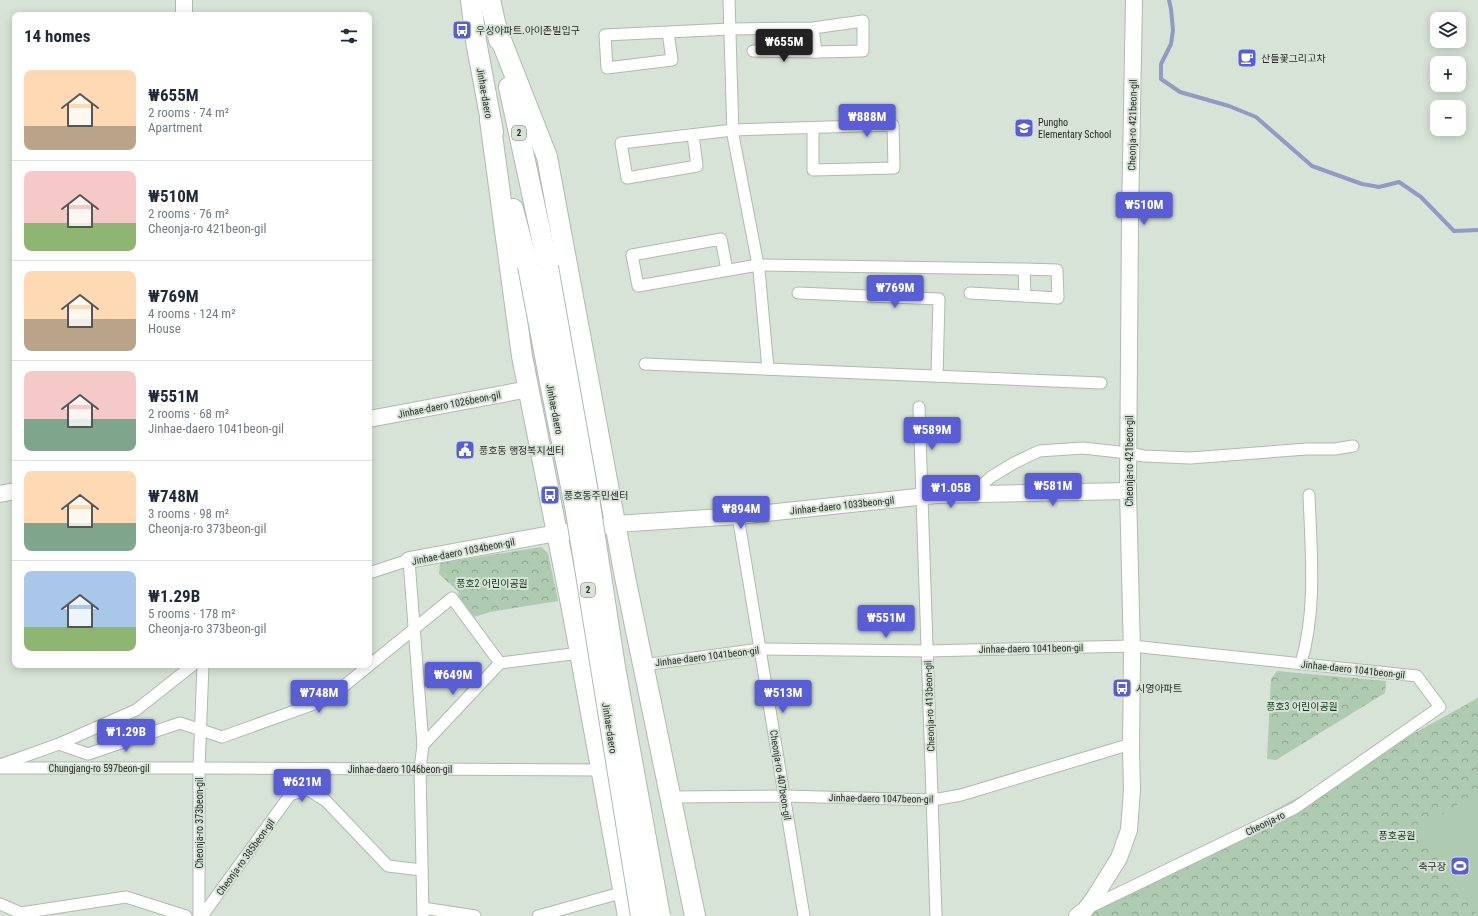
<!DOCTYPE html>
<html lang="en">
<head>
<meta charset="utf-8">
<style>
  :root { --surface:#fff; --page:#f6f6f7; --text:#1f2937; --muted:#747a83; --line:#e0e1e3; --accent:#5a5ed5 }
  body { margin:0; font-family:"Roboto Condensed","Noto Sans KR",sans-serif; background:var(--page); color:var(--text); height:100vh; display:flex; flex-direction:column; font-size:15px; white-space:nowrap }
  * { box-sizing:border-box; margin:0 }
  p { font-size:13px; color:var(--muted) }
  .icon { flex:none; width:22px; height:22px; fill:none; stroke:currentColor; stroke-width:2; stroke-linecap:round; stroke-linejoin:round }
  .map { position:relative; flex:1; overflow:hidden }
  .sheet { position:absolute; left:12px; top:12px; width:360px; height:656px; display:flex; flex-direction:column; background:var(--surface); border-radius:8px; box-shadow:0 2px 10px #0003 }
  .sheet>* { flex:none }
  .tools { position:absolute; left:1430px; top:12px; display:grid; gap:8px }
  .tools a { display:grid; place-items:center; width:36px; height:36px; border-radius:8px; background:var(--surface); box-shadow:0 2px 10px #0003; font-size:20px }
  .price { position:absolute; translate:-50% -34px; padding:0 9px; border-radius:4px; background:var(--accent); color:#fff; font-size:13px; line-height:26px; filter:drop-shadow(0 1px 2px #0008) }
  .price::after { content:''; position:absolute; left:50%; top:24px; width:12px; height:9px; margin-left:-6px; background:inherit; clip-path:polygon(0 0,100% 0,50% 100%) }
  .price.current { background:#222; color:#fff }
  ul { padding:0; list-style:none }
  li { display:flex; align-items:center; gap:12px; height:100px; padding:0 12px }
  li+li { border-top:1px solid var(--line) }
  li span { display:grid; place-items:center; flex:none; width:112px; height:80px; border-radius:8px; color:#555 }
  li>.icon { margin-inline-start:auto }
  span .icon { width:48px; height:48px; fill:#fffc; stroke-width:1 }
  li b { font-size:17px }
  h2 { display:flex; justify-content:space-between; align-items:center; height:48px; padding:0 12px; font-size:17px }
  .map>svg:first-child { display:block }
  .park { fill:url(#park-crowns) }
  .pitch { fill:#aecab0 }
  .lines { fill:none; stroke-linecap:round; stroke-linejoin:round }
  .stream { stroke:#9299c2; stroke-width:4 }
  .street-casing { stroke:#aebaaf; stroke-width:13 }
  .secondary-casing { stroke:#aebaaf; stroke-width:18 }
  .highway-casing { stroke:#aebaaf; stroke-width:22 }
  .street { stroke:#fff; stroke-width:11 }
  .secondary { stroke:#fff; stroke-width:16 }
  .highway { stroke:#fff; stroke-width:20 }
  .highway-bridge-casing { stroke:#aebaaf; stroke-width:22; stroke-linecap:butt }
  .highway-bridge { stroke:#fff; stroke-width:20 }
  .labels { text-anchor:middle; stroke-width:4; stroke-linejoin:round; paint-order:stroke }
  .shield { fill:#d7e3d7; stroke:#5b625b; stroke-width:1 }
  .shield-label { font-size:9px; font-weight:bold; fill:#262b26 }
  .poi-label { font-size:10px; fill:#262b26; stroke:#d7e3d7; text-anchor:start }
  .street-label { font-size:10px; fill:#262b26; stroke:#d7e3d7 }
  .park-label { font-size:10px; fill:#0c3515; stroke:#d7e3d7 }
</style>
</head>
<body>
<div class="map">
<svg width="1478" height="916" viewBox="0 0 1478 916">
  <defs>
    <pattern id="park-crowns" width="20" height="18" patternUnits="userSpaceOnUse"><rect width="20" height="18" fill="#aecab0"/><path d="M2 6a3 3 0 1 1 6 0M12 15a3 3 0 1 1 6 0" fill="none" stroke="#8da48f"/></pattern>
  </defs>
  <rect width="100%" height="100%" fill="#d7e3d7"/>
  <g class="park">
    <path d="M541,547L548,553L558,601L490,612L474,617L457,597L459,592L439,574L440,563Z"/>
    <path d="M1277,671L1386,681L1385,693L1276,760L1267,759L1271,679Z"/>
    <path d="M1478,698V916H1083Z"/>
  </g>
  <path class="pitch" d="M1478,791V916L1417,831Z"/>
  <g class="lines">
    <path class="stream" d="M1169,0L1171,9L1173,30L1171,44L1161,64V79L1180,92L1229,106L1256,117L1312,166L1362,184L1379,187L1399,182L1421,197L1454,231L1478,230"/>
    <defs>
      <g id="street">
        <path d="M729,0L733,135L759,270L768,369"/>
        <path d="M668,32L672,60L607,68L605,35L730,29L813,28L863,21V51L816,52L813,28"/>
        <path d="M753,51L816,52"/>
        <path d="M693,135L697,166L627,178L621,143L733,130L893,125L894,168L813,170V128"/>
        <path d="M727,270L721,239L632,255L638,286L758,265L1024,269L1057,270L1058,298L1025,296L1024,269"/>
        <path d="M798,293L939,299L937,376"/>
        <path d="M970,293L1025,296"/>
        <path d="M645,364L1101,383"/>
        <path d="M919,407L936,916"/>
        <path d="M978,494L982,485L991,477L1014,463L1039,451L1083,448L1128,453L1144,456L1190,458L1307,449H1335L1353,446"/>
        <path d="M738,516L804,916"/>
        <path d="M369,573L409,560L423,745L420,769L423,916"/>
        <path d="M1301,663C1317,610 1311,550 1309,495"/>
        <path d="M643,665L760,649L928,651L1132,646L1417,676L1440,707L1295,808L1088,908"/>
        <path d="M59,744L88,754L180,723L222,737L328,699L452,598L500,663L580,653"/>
        <path d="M423,745L500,663"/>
        <path d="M0,765L59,744L136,710L193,665"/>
        <path d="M0,768H199L602,770"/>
        <path d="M671,797L784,796L933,800L961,795L1131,744"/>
        <path d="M0,904L21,913L126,897L186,916"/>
        <path d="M423,908L475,916"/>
        <path d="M199,916V768L203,665"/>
        <path d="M202,916L290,795L307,789L326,801L388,866L422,870"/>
        <path d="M538,916L624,892"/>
      </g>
      <g id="secondary">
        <path d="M184,0V15"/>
        <path d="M369,419L529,389"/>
        <path d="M0,494L15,491"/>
        <path d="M409,560L557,533L587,530L616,524L738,516L936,495L1128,491"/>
        <path d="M1077,916L1085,910L1094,898L1119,858L1129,830L1132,790L1131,750L1132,652L1128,491L1130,218L1134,0"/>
      </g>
      <g id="highway">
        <path d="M471,0L476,41L493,132"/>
        <path d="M490,0L499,40"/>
        <path d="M496,27L547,157L625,577L695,916"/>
        <path d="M509,87L548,267"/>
        <path d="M490,120L522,356L573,614L628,916"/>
        <path d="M513,209L528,266"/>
      </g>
    </defs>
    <use href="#street" class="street-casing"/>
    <use href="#secondary" class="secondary-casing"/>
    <use href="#highway" class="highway-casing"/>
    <use href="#street" class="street"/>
    <use href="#secondary" class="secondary"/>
    <use href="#highway" class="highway"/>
    <defs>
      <g id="highway-bridge">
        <path d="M528,266L551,388L575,506L641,916"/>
        <path d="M548,267L589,498L615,667L660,916"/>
      </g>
    </defs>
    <use href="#highway-bridge" class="highway-bridge-casing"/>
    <use href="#highway-bridge" class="highway-bridge"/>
  </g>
  <defs>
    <symbol id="bus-square" viewBox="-11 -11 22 22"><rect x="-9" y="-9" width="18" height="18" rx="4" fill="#5a5ed5" stroke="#d7e3d7"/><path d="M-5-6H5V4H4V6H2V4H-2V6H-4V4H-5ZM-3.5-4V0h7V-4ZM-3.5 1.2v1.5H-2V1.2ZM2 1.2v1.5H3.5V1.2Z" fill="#fff"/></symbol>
    <symbol id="cafe-square" viewBox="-11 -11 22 22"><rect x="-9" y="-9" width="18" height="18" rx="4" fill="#5a5ed5" stroke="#d7e3d7"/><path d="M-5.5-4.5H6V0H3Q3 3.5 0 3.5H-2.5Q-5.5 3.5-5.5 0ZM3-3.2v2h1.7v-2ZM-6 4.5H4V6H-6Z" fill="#fff"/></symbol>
    <symbol id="school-square" viewBox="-11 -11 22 22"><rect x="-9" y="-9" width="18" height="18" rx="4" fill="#5a5ed5" stroke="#d7e3d7"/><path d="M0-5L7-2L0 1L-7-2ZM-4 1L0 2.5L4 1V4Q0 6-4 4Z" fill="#fff"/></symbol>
    <symbol id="civic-square" viewBox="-11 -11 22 22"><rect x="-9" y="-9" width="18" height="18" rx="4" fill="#5a5ed5" stroke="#d7e3d7"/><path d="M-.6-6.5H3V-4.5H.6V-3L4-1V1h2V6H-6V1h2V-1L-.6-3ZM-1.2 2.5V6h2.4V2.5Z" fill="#fff"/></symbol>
    <symbol id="stadium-square" viewBox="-11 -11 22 22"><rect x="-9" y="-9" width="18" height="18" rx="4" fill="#5a5ed5" stroke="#d7e3d7"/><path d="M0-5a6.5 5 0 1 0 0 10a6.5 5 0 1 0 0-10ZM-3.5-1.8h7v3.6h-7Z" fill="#fff"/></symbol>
  </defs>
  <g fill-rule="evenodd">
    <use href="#bus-square" x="451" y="19" width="22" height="22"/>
    <use href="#cafe-square" x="1236" y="47" width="22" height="22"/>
    <use href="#school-square" x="1013" y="117" width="22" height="22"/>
    <use href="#civic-square" x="454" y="439" width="22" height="22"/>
    <use href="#bus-square" x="539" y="484" width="22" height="22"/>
    <use href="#bus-square" x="1111" y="677" width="22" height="22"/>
    <use href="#stadium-square" x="1449" y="855" width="22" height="22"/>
  </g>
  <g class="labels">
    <g class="shield">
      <rect x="512" y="126" width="14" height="14" rx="3"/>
      <rect x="581" y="583" width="14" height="14" rx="3"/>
    </g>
    <g class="shield-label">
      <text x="519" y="136">2</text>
      <text x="588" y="593">2</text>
    </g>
    <g class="poi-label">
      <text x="476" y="34">우성아파트.아이존빌입구</text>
      <text x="1261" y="62">산들꽃그리고차</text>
      <text x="1038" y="126">Pungho<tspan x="1038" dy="12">Elementary School</tspan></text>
      <text x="479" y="454">풍호동 행정복지센터</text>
      <text x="564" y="499">풍호동주민센터</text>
      <text x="1136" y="692">시영아파트</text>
      <text x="1446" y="870" text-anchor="end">축구장</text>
    </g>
    <g class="street-label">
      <text transform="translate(485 93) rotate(80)" y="4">Jinhae-daero</text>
      <text transform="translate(1132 125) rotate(-89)" y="4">Cheonja-ro 421beon-gil</text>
      <text transform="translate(449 404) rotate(-11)" y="4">Jinhae-daero 1026beon-gil</text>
      <text transform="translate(555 409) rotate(79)" y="4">Jinhae-daero</text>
      <text transform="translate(1129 461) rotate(-90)" y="4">Cheonja-ro 421beon-gil</text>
      <text transform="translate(842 505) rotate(-6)" y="4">Jinhae-daero 1033beon-gil</text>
      <text transform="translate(463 551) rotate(-11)" y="4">Jinhae-daero 1034beon-gil</text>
      <text transform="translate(1031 648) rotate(-1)" y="4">Jinhae-daero 1041beon-gil</text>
      <text transform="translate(707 656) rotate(-7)" y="4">Jinhae-daero 1041beon-gil</text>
      <text transform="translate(1353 669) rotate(6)" y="4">Jinhae-daero 1041beon-gil</text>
      <text transform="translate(929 706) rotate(-92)" y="4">Cheonja-ro 413beon-gil</text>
      <text transform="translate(610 728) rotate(81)" y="4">Jinhae-daero</text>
      <text x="99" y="772">Chungjang-ro 597beon-gil</text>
      <text x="400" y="773">Jinhae-daero 1046beon-gil</text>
      <text transform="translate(781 775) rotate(81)" y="4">Cheonja-ro 407beon-gil</text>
      <text transform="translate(881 798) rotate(1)" y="4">Jinhae-daero 1047beon-gil</text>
      <text transform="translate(199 823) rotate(-90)" y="4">Cheonja-ro 373beon-gil</text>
      <text transform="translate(1265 823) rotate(-26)" y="4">Cheonja-ro</text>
      <text transform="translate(245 857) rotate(-54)" y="4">Cheonja-ro 385beon-gil</text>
    </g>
    <g class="park-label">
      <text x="492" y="587">풍호2 어린이공원</text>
      <text x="1302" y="710">풍호3 어린이공원</text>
      <text x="1397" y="839">풍호공원</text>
    </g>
  </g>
</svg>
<div class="tools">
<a><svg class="icon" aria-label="layers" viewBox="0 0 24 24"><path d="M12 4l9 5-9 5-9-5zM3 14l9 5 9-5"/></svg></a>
<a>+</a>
<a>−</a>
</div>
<b class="price current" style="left:784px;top:63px">₩655M</b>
<b class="price" style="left:867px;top:138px">₩888M</b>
<b class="price" style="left:1144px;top:226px">₩510M</b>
<b class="price" style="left:895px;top:309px">₩769M</b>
<b class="price" style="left:932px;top:451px">₩589M</b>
<b class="price" style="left:1053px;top:507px">₩581M</b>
<b class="price" style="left:951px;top:509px">₩1.05B</b>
<b class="price" style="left:741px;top:530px">₩894M</b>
<b class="price" style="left:886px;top:639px">₩551M</b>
<b class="price" style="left:453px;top:696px">₩649M</b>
<b class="price" style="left:319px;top:714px">₩748M</b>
<b class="price" style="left:783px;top:714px">₩513M</b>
<b class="price" style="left:126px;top:753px">₩1.29B</b>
<b class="price" style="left:302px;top:803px">₩621M</b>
<section class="sheet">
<h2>14 homes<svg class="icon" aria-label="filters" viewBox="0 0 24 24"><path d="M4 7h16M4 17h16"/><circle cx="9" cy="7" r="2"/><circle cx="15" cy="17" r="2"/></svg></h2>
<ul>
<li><span style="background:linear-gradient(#ffd9b3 70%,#b9a48a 0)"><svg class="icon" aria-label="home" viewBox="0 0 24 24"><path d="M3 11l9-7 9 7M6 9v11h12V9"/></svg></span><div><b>₩655M</b><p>2 rooms · 74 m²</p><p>Apartment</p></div></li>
<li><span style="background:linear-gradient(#f6c9c9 65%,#8fb573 0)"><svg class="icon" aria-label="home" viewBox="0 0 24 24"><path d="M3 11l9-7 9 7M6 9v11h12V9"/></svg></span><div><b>₩510M</b><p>2 rooms · 76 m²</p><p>Cheonja-ro 421beon-gil</p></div></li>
<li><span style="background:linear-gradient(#ffd9b3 60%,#b9a48a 0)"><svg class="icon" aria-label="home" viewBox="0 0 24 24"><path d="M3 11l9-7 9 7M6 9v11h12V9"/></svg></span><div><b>₩769M</b><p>4 rooms · 124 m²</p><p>House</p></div></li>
<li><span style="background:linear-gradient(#f6c9c9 60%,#7fa58c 0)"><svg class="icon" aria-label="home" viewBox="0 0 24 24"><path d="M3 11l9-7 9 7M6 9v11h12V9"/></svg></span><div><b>₩551M</b><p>2 rooms · 68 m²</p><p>Jinhae-daero 1041beon-gil</p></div></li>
<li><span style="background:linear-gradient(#ffd9b3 65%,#7fa58c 0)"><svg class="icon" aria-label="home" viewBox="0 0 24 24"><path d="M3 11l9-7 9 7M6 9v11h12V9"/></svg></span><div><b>₩748M</b><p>3 rooms · 98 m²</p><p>Cheonja-ro 373beon-gil</p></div></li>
<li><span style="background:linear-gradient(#a9c7e8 70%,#8fb573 0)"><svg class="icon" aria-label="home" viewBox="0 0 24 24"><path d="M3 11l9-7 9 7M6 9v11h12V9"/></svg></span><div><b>₩1.29B</b><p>5 rooms · 178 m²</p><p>Cheonja-ro 373beon-gil</p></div></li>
</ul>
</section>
</div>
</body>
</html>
